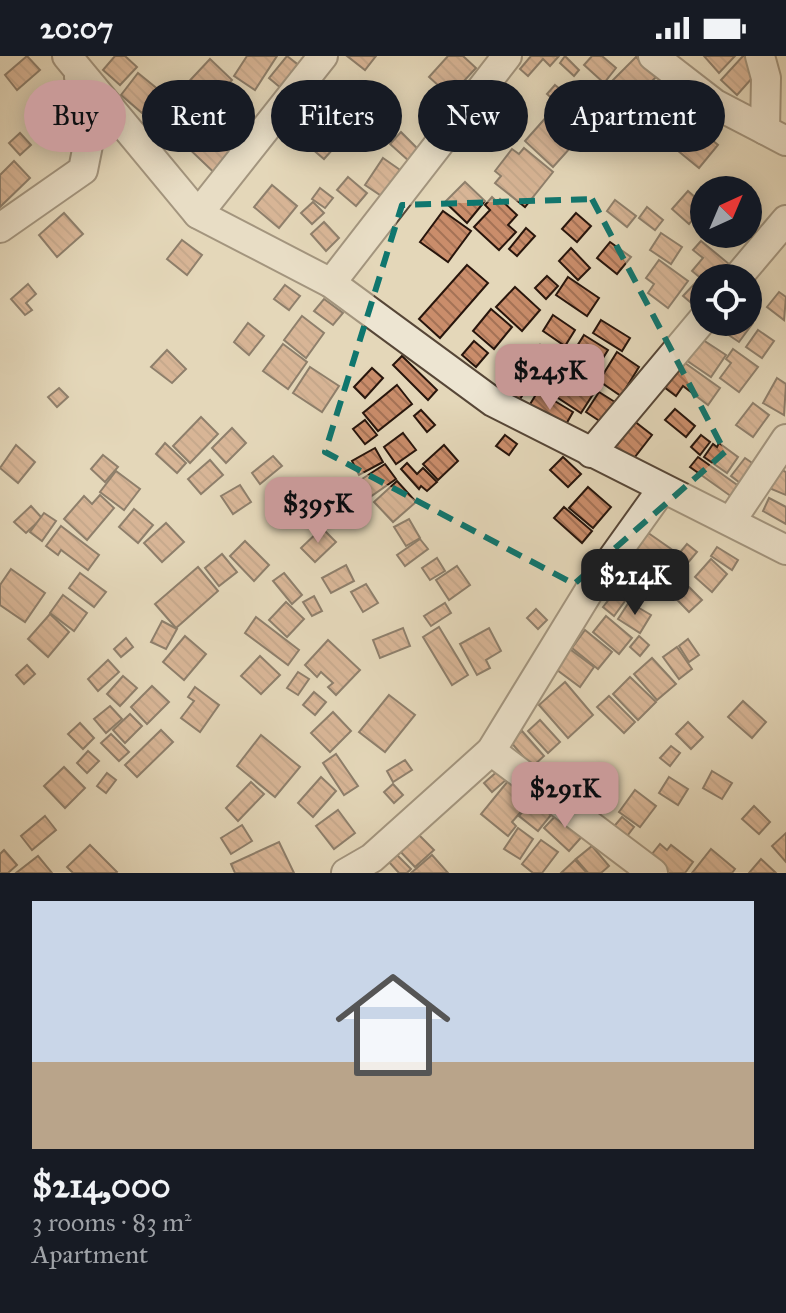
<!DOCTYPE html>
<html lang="en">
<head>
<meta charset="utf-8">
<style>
  :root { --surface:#171b24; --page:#20242c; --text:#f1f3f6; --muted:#9ea1a6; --accent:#c59692 }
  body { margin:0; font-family:"IM FELL Great Primer",serif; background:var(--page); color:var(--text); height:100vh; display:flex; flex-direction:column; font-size:30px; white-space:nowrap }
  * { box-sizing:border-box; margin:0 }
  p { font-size:26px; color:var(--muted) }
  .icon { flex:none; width:44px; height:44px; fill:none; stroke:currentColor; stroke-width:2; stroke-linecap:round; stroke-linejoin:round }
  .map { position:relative; height:817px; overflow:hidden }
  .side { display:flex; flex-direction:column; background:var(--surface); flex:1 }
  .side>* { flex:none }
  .top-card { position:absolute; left:24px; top:24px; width:738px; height:72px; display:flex; gap:16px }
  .needle { width:52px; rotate:44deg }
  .fabs { position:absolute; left:690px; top:120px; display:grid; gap:16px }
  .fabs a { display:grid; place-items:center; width:72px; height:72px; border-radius:50%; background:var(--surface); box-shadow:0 4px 20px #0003; font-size:40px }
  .price { position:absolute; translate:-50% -68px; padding:0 18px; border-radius:16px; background:var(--accent); color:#111; font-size:26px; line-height:52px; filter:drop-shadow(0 2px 4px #0008) }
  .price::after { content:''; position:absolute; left:50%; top:48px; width:24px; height:18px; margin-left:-12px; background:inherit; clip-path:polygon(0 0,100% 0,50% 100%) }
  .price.selected { background:#222; color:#fff }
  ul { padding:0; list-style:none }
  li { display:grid; align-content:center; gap:16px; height:424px; padding:0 32px }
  li span { display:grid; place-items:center; height:248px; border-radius:0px; color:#555 }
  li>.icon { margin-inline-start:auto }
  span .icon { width:144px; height:144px; fill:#fffc; stroke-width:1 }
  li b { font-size:34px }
  .pill { padding:0 28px; border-radius:36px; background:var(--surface); box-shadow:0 4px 20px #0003; font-size:28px; line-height:72px }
  .pill.selected { background:var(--accent); color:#111 }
  .status { display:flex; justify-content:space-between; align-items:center; height:56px; padding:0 40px; background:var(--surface); direction:ltr }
  .status svg { height:22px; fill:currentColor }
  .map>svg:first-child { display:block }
  .building { fill:url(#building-back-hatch); stroke:#27150c; stroke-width:2 }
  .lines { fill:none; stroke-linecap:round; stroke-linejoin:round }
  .street-casing { stroke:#564637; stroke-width:32 }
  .street { stroke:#ede5d2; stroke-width:28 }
  .marked { fill:none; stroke:#0f766e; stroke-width:6; stroke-dasharray:16 10; stroke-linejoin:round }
</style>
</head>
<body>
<div class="status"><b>20:07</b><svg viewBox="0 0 49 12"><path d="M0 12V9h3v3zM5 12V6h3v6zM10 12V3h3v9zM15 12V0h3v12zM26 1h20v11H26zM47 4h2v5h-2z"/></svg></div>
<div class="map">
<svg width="786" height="817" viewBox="0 0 786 817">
  <defs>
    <pattern id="building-back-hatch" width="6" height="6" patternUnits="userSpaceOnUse" patternTransform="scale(2)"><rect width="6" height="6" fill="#ca8d6b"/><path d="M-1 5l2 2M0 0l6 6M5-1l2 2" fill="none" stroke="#a47256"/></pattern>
  </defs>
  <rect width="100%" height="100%" fill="#e4d7b9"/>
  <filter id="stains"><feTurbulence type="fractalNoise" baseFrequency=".0025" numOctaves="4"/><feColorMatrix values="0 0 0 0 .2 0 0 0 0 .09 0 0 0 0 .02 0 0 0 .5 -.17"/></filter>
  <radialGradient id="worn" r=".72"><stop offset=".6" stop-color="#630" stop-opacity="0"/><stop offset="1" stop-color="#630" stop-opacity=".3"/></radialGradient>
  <g class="building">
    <path d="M27,0L40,14L17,34L5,19Z"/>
    <path d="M115,0H125L137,11L120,29L103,14Z"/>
    <path d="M247,0H277L255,34L234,20Z"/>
    <path d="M287,0L305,14L287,37L269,22Z"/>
    <path d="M347,0H376L365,14Z"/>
    <path d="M448,0H463L476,12L450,40L429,21Z"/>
    <path d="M531,0H559L550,10L543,3L528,20L520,13Z"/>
    <path d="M565,0L579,14L574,20L560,7Z"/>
    <path d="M592,0H602L616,12L604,27L584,9Z"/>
    <path d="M704,0H735L719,17Z"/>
    <path d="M743,0H748L761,12L737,39L721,24Z"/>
    <path d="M636,1L656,21L627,50L607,30Z"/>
    <path d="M210,3L232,24L203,55L181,34Z"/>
    <path d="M138,17L160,35L142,57L121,39Z"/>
    <path d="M555,29L566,38L558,48L547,38Z"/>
    <path d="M181,40L198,55L179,77L162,62Z"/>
    <path d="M298,52L319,75L326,71L341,84L324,103L284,69Z"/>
    <path d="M563,56L577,69L573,74L581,80L553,111L525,85L549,58L556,64Z"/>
    <path d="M201,65L208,70L211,66L248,96L224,126L183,87Z"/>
    <path d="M690,66L718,89L699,112L671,89Z"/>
    <path d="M401,76L419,94L409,105L390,88Z"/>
    <path d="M20,77L31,89L20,99L9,87Z"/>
    <path d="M524,92L553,116L525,151L495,127L501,120L495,115L512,93L519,98Z"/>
    <path d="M383,102L403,116L386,143L365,129Z"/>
    <path d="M14,105L30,122L0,151V119Z"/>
    <path d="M348,121L367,137L356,150L337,134Z"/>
    <path d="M465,126L485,145L467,167L445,146Z"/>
    <path d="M272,129L297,150L279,172L254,151Z"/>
    <path d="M320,132L333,142L325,152L312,143Z"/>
    <path d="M688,135L704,149L689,168L672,153Z"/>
    <path d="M492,141L497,146L500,143L517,159L508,169L516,176L499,194L474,171L490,154L485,149Z"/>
    <path d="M615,144L636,160L627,171L607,155Z"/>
    <path d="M313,146L324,157L312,168L301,157Z"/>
    <path d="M647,151L663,164L655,174L639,162Z"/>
    <path d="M443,155L471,175L448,206L420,186Z"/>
    <path d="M64,157L83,178L57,201L39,179Z"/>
    <path d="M576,157L591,170L577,186L562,173Z"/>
    <path d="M324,166L339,182L326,195L311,178Z"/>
    <path d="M526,172L535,180L517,200L509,193Z"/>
    <path d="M661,177L682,191L671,208L650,194Z"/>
    <path d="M182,184L202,199L187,219L167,203Z"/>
    <path d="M701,185L729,208L717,222L704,225L692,215L703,202L693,194Z"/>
    <path d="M610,186L631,201L617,218L597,202Z"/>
    <path d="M571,192L590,212L578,224L559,205Z"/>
    <path d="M659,204L688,225L668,252L648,237L654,228L646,222Z"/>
    <path d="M467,209L488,227L440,282L419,263Z"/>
    <path d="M547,220L558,230L546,243L535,232Z"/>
    <path d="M568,221L599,242L587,260L556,239Z"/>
    <path d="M696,226L704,232V242L696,251L683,240Z"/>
    <path d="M28,228L36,238L26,247L32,254L25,259L11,243Z"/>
    <path d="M285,229L300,240L289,254L274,243Z"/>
    <path d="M515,231L540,254L522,275L496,251Z"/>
    <path d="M779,236L786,241L784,264L767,251Z"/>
    <path d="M324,243L343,257L333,269L314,255Z"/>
    <path d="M491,253L512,271L494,293L473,275Z"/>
    <path d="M553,259L575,274L565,290L543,275Z"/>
    <path d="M302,260L324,277L306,302L284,284Z"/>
    <path d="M748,263L753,267L739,286L714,269Z"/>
    <path d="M601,264L630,282L622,295L593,277Z"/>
    <path d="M248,267L264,280L249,299L234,286Z"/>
    <path d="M758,274L774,285L762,302L746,291Z"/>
    <path d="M694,278L726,299L711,321L680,300Z"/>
    <path d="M584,279L608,294L593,318L569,303Z"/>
    <path d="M474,285L488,297L476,311L462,299Z"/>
    <path d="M283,288L307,306L288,333L263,315Z"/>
    <path d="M540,289L555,304L545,314L530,299Z"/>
    <path d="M733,293L758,311L739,336L720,322L731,307L726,303Z"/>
    <path d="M167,294L186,313L172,327L151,311Z"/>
    <path d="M617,296L639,311L621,340L599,325Z"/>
    <path d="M524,297L544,315L535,325L515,308Z"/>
    <path d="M402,300L437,334L428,344L393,309Z"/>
    <path d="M678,302L720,332L708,349L683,330L676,340L660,328Z"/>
    <path d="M562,309L597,332L581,357L546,334Z"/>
    <path d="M310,311L339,330L322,356L293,337Z"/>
    <path d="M372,312L383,322L365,342L354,331Z"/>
    <path d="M511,315L530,327L517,348L498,335Z"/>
    <path d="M777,322L786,328L784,359L763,347Z"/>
    <path d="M397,329L412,348L378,375L363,357Z"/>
    <path d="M59,332L68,341L57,351L48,341Z"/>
    <path d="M538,335L573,356L561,377L526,355Z"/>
    <path d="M599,336L618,348L604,368L586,356Z"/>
    <path d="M753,347L769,359L753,381L736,369Z"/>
    <path d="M675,353L695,370L686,381L665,364Z"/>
    <path d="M421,354L435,369L427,376L414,360Z"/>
    <path d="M201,361L218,378L190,407L173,390Z"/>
    <path d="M629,361L652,379L631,406L608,388Z"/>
    <path d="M365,364L377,379L365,388L353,373Z"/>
    <path d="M232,372L246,387L226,407L212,392Z"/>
    <path d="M403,377L416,394L396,408L384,391Z"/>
    <path d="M505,379L517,388L509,399L496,390Z"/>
    <path d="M701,379L710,386L700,399L691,391Z"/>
    <path d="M165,387L186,407L177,417L156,398Z"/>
    <path d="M719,387L738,401L727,417L704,401L713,388L717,391Z"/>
    <path d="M16,389L35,406L18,427L0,412Z"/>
    <path d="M444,389L458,405L438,424L423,408Z"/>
    <path d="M375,392L383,406L359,419L352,405Z"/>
    <path d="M103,399L118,411L105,426L91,413Z"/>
    <path d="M273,400L282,410L260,428L252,417Z"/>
    <path d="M563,401L581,418L568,431L550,414Z"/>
    <path d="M698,401L740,431L732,441L690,411Z"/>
    <path d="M745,402L758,411L744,430L731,420Z"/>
    <path d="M210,404L223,419L201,438L188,423Z"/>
    <path d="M407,407L417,418L423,412L437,426L427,435L421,430L419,433L401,413Z"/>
    <path d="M385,408L396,423L370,441L359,425Z"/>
    <path d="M778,412L786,416V439L769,432Z"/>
    <path d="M116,415L140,433L124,454L100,436Z"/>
    <path d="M397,425L416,446L393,466L374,446Z"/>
    <path d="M240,429L251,446L233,458L221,440Z"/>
    <path d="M588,431L611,451L593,472L569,452Z"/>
    <path d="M100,439L114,452L87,484L64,463L84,440L92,448Z"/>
    <path d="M769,442L786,451V468L763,455Z"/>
    <path d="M31,450L42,462L26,477L14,466Z"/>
    <path d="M564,451L592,475L582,487L554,462Z"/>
    <path d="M134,453L153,469L138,487L119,471Z"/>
    <path d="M44,457L56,465L42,485L30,476Z"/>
    <path d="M409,463L420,482L406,490L394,471Z"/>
    <path d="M166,467L184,486L162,506L144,487Z"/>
    <path d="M61,470L99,499L88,514L61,494L58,499L46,490Z"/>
    <path d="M322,472L336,486L315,506L301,492Z"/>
    <path d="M644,474L674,495L650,529L621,508Z"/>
    <path d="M420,483L428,493L405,510L397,499Z"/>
    <path d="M245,485L269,509L254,525L230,500Z"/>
    <path d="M687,488L697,496L686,509L676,501Z"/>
    <path d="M717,491L738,504L732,514L711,500Z"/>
    <path d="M222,498L237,516L219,530L205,512Z"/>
    <path d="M437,502L445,515L430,524L422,512Z"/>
    <path d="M711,503L727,518L712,536L695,521Z"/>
    <path d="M346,509L354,525L331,537L322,522Z"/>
    <path d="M457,510L470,529L449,544L436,524Z"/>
    <path d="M198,511L218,535L176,572L155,548Z"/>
    <path d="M669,511L702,544L689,556L657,523Z"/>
    <path d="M11,513L45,537L25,566L0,549V529Z"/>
    <path d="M80,517L106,536L94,551L69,532Z"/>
    <path d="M284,517L302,539L292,548L273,525Z"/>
    <path d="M626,518L641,527L630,543L616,534Z"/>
    <path d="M366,528L378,547L363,556L351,536Z"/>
    <path d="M614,537L625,545L614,560L603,551Z"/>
    <path d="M63,539L87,557L74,575L50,557Z"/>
    <path d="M314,540L322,555L312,560L303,546Z"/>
    <path d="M286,546L304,563L287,581L269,564Z"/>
    <path d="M629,546L651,559L640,577L618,563Z"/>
    <path d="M445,547L451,557L431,570L424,560Z"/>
    <path d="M536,553L547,564L538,573L527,562Z"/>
    <path d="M50,558L69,576L48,601L28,583Z"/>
    <path d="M606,560L632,582L619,598L593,576Z"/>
    <path d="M256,561L299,594L288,609L245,577Z"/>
    <path d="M162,565L177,573L166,593L151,586Z"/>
    <path d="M439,571L468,619L452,629L423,581Z"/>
    <path d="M403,572L410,590L380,602L373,584Z"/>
    <path d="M489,572L501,595L486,604L490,612L477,619L460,588Z"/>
    <path d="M585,574L612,596L598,613L572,592Z"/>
    <path d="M185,580L206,598L184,624L163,606Z"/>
    <path d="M639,580L649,589L640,600L630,591Z"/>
    <path d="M126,582L133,591L121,601L114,593Z"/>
    <path d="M688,583L699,599L689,606L679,590Z"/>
    <path d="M328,584L360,614L336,639L328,631L333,627L321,616L317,621L305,609Z"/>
    <path d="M567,591L594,611L580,631L553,611Z"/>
    <path d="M677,591L692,613L679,623L663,601Z"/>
    <path d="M260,600L280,619L261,638L241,620Z"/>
    <path d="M652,602L676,628L657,644L634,618Z"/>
    <path d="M108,604L119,616L98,635L88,623Z"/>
    <path d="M27,609L35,618L24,628L16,619Z"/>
    <path d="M298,616L309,623L298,639L287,632Z"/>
    <path d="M123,620L137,632L120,650L107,638Z"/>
    <path d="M630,621L656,646L638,664L613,638Z"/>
    <path d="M565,626L593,659L568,682L539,649Z"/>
    <path d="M152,630L169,646L147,668L131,651Z"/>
    <path d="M195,631L219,649L200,676L181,662L194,645L188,641Z"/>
    <path d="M314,636L326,646L315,659L303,649Z"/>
    <path d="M389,639L415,659L385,696L359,676Z"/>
    <path d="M609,640L635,666L624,677L597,651Z"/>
    <path d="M743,645L766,666L752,682L728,661Z"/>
    <path d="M110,650L122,663L106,677L94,663Z"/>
    <path d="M333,656L351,675L330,696L311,677Z"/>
    <path d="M130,658L142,670L125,687L113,674Z"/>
    <path d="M540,664L560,686L548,697L528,675Z"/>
    <path d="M688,666L703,681L691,693L676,678Z"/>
    <path d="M80,667L94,682L83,693L68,678Z"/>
    <path d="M161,674L173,686L137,721L125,709Z"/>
    <path d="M522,675L544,700L532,711L510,685Z"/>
    <path d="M111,678L129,696L119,705L101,687Z"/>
    <path d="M261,679L300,711L275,741L237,710Z"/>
    <path d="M671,690L680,697L670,710L660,702Z"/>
    <path d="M88,695L99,705L87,717L77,707Z"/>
    <path d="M336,698L358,730L344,739L323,707Z"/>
    <path d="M405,704L412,714L393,726L387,715Z"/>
    <path d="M64,711L85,732L65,752L44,730Z"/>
    <path d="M499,714L507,723L492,736L484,727Z"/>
    <path d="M712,715L732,727L722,743L703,732Z"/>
    <path d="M107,717L116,724L106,737L97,730Z"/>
    <path d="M321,721L336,735L313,761L298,747Z"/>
    <path d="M669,721L688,733L678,749L659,737Z"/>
    <path d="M508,725L531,744L512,766L516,770L508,780L481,758Z"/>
    <path d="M251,726L264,738L238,765L226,752Z"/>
    <path d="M393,728L403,739L394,747L384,736Z"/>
    <path d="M635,734L656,750L640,771L619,756Z"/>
    <path d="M536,739L555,754L538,775L519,760Z"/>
    <path d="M754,750L770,766L759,778L742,763Z"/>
    <path d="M562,753L586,776L569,795L544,772Z"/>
    <path d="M338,754L355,777L334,793L316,770Z"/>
    <path d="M45,760L56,774L32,794L21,780Z"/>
    <path d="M622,761L634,771L624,784L611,774Z"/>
    <path d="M242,769L252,785L231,798L221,782Z"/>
    <path d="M518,772L533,783L520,803L504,793Z"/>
    <path d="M415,775L434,794L415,811L397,792Z"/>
    <path d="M786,777V806L772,790Z"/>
    <path d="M541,784L558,796L542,817H533L522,808Z"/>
    <path d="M279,786L294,817H235L231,808Z"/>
    <path d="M660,788L667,794L671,789L693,806L685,817H667L648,803Z"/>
    <path d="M90,789L117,816L116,817H73L67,811Z"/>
    <path d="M592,790L609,810L601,817H588L576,803Z"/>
    <path d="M711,793L735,813L732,817H692Z"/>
    <path d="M4,794L17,809L8,817H0V798Z"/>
    <path d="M397,799L411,813L407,817H399L389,806Z"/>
    <path d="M432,799L448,817H411Z"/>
    <path d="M38,800L52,817H16Z"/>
    <path d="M761,803L776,817H749Z"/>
    <path d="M575,804L587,817H561Z"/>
  </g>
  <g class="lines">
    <defs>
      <g id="street">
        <path d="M67,0L198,158L331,227L493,346L786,494"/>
        <path d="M653,0L715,48L786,85"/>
        <path d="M760,0L766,22L765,74"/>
        <path d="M198,158L323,0"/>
        <path d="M0,172L83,114L92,69L79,21"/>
        <path d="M737,222L786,164"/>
        <path d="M331,227L507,0"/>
        <path d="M591,397L704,262"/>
        <path d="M731,465L786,383"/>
        <path d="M491,695L653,817"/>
        <path d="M346,817L372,802L491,695L589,535L662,433"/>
      </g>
    </defs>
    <use href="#street" class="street-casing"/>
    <use href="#street" class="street"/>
  </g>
  <path d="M0 0H786V817H0ZM592,143L725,396L574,528L325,396L402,149Z" fill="#e4d7b9" fill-opacity=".55" fill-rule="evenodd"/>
  <path class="marked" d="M592,143L725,396L574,528L325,396L402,149Z"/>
  <rect width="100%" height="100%" filter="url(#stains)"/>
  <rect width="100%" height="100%" fill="url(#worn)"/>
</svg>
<div class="fabs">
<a><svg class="needle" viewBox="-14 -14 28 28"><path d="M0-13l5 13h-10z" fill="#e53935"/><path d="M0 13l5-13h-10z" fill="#9ea1a6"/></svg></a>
<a><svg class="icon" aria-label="locate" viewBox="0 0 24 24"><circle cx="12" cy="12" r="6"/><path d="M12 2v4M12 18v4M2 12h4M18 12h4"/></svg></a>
</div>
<b class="price" style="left:550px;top:356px">$245K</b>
<b class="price" style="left:318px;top:489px">$395K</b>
<b class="price selected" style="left:635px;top:561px">$214K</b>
<b class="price" style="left:565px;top:774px">$291K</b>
<div class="top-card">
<a class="pill selected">Buy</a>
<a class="pill">Rent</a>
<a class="pill">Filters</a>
<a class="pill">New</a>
<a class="pill">Apartment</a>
</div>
</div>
<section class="side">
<ul>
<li><span style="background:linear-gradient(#c9d6e8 65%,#b9a48a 0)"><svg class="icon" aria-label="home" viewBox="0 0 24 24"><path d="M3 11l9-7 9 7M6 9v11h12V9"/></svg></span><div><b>$214,000</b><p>3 rooms · 83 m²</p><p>Apartment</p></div></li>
</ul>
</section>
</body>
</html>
